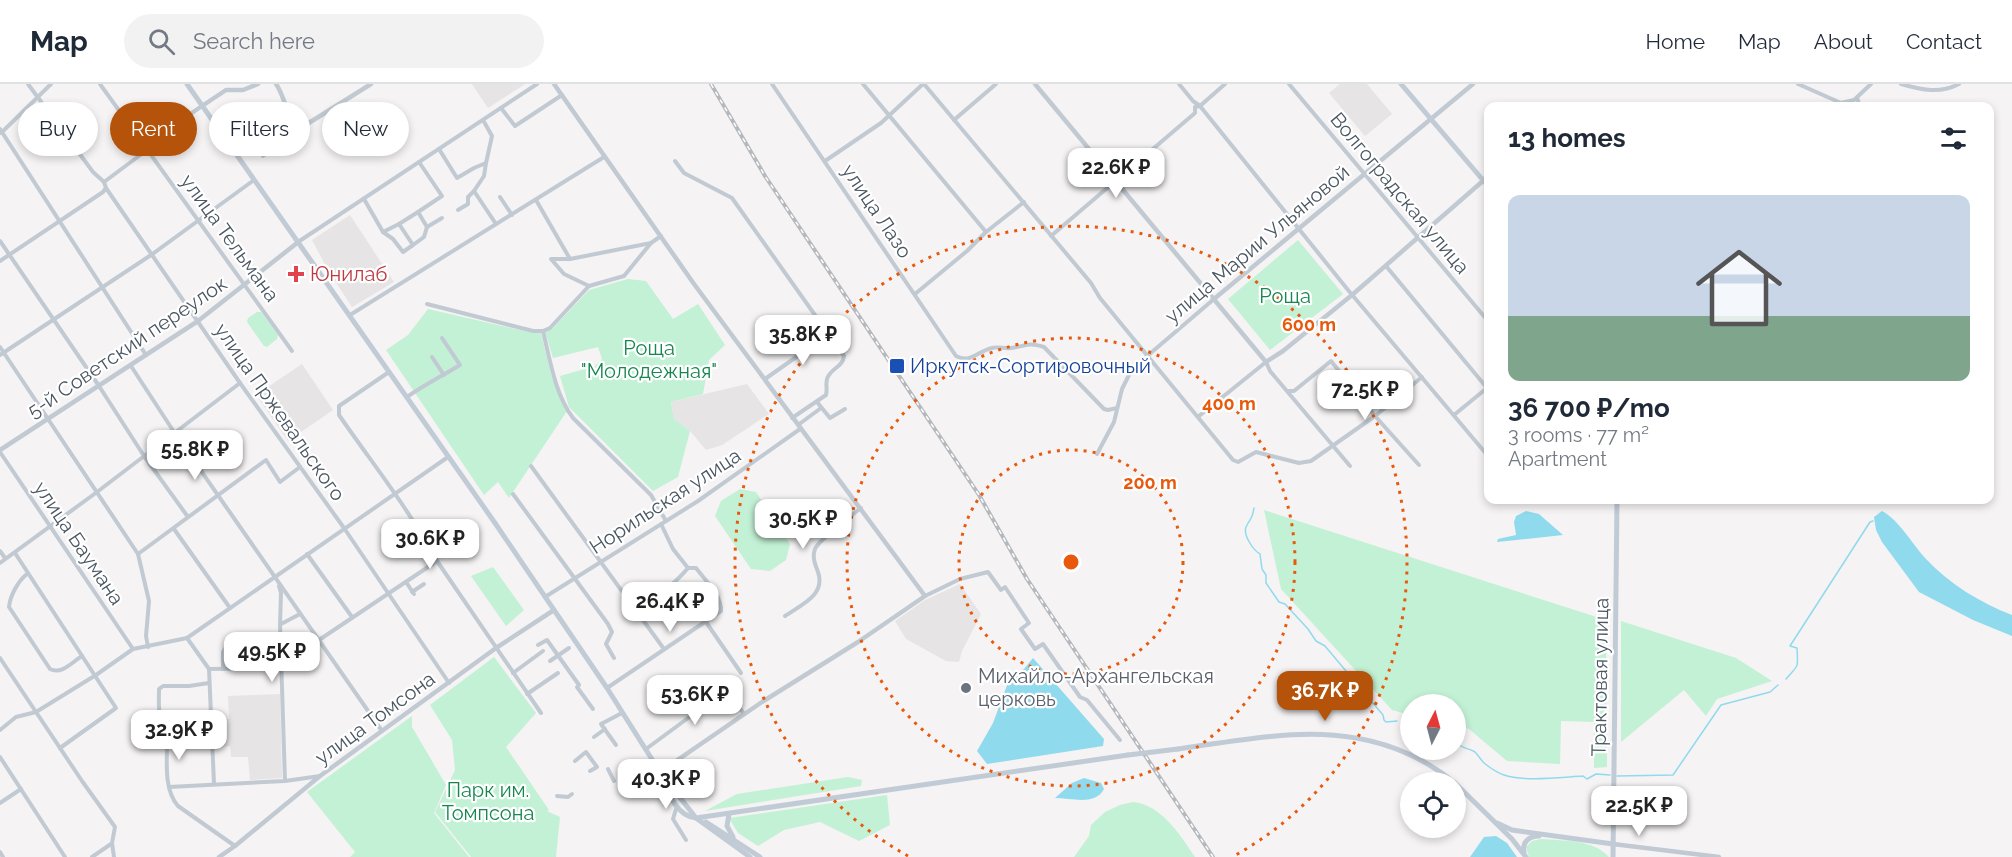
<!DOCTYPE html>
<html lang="en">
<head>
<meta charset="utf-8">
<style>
  :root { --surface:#fff; --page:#f2f2f3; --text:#1f2937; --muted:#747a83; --line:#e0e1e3; --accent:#b45309 }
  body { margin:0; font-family:Raleway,sans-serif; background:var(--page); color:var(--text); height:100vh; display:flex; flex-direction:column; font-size:22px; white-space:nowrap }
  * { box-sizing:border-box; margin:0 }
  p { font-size:20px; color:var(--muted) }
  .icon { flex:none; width:33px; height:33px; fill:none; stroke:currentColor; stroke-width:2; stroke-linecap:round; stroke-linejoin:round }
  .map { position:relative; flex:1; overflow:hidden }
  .details { position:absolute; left:1484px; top:18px; width:510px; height:402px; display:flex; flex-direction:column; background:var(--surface); border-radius:12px; box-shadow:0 3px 9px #0003 }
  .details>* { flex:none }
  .banner { position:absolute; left:18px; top:18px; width:570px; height:54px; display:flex; gap:12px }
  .needle { width:39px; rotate:6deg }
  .controls { position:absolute; left:1400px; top:610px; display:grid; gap:12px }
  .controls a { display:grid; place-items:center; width:66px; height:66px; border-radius:50%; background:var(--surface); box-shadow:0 3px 9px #0003; font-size:30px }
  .price { position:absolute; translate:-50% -51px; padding:0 14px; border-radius:12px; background:#fff; color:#222; font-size:20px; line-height:39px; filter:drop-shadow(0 2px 3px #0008) }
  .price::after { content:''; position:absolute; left:50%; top:36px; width:18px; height:14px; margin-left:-9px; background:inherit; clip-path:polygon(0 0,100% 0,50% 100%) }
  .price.selected { background:var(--accent); color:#fff }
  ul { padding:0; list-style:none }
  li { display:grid; align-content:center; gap:12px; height:318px; padding:0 24px }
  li+li { border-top:2px solid var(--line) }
  li span { display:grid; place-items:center; height:186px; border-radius:12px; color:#555 }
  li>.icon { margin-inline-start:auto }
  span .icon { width:108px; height:108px; fill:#fffc; stroke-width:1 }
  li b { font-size:26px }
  h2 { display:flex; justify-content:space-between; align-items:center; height:72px; padding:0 24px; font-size:26px }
  .tag { padding:0 21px; border-radius:27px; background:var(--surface); box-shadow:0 3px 9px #0003; font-size:21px; line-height:54px }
  .tag.selected { background:var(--accent); color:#fff }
  header { display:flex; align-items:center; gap:36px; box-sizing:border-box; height:84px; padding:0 30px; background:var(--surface); border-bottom:2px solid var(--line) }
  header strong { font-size:28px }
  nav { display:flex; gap:33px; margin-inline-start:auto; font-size:21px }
  .search { width:420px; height:54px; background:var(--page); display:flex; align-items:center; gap:15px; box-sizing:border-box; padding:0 21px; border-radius:33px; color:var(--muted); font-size:22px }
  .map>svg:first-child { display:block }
  .education { fill:#e6e4e5 }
  .green { fill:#c3f1d5 }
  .water { fill:#90daee }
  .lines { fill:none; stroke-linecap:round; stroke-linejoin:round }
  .stream { stroke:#90daee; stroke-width:1.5 }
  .minor { stroke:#c1cad2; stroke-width:4 }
  .tertiary { stroke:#c1cad2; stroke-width:4.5 }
  .secondary { stroke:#c1cbd6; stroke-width:5 }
  .rail-casing { stroke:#b5b8bd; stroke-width:4 }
  .rail { stroke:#fff; stroke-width:1.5; stroke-dasharray:4.5; stroke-linecap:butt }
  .secondary-bridge { stroke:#c1cbd6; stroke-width:5 }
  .ring { fill:none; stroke:#e8590c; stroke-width:3; stroke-dasharray:3 6 }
  .health-dot { fill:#e0444e; stroke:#fff; stroke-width:2 }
  .transit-dot { fill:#1a4fb4; stroke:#fff; stroke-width:2 }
  .worship-dot { fill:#6b7280; stroke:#fff; stroke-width:2 }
  .labels { text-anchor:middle; stroke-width:4.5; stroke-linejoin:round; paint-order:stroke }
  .street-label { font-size:20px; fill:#4a5661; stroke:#fff }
  .health-label { font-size:20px; fill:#be3a42; stroke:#fff; text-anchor:start }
  .park-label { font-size:20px; fill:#17864f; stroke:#fff }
  .transit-label { font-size:20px; fill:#164399; stroke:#fff; text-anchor:start }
  .worship-label { font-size:20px; fill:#5b616d; stroke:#fff; text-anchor:start }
  .centre { fill:#e8590c; stroke:#fff; stroke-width:3 }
  .ring-label { font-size:18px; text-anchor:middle; font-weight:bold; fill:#e8590c; stroke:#fff; stroke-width:4.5; stroke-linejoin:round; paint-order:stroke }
</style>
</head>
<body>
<header>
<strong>Map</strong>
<div class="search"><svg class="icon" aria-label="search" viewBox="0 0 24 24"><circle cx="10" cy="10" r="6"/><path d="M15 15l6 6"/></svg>Search here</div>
<nav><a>Home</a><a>Map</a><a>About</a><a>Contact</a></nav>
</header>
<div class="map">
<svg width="2012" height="773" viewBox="0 0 2012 773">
  <rect width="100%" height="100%" fill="#f5f3f3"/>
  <g class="education">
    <path d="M472,0H525L488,24Z"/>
    <path d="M1340,0H1367L1392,30L1365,52L1329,9Z"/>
    <path d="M350,131L394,198L352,223L329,188L312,156Z"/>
    <path d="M302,280L333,326L288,357L256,311Z"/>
    <path d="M747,300L769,330L722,361L706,366L690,347L674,335L671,318Z"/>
    <path d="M960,500L981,530L962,567L959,578L946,577L906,555L895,537L925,516Z"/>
    <path d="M280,610L282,694L250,696L248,673H231L230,662L214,663V636L229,635L228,612Z"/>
  </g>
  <g class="green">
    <path d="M1298,156L1343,210L1270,266L1228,215Z"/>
    <path d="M628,195L646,197L673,235L698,220L725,261L709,276L703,310L671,318L674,335L690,347L678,393L653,407L569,323L560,292L595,282L602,275L598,263L553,274L545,247L552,245L589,206Z"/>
    <path d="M428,225L533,249H541L551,290L567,327L509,414L498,398L484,411L386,266L408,251Z"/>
    <path d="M257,228H261L278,251L277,255L267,263L264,262L247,238L248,234Z"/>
    <path d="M740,405L756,408L790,460L786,476L770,487L751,485L715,432L721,417Z"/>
    <path d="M1264,426L1606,536L1607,683L1594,684V638L1561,637L1560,680L1507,677L1469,645L1455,641V621H1410V631L1392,626L1281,505Z"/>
    <path d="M493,483L524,526L506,542L471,492Z"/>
    <path d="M1621,537L1736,574L1772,597L1717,615L1706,632L1684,606L1621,658Z"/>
    <path d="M494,573L536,629L506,663L549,726L547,727L560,733L556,773H471L435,728L455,686L452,656L430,621Z"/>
    <path d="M412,632V643L446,701L434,729L469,773H350L355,768L307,708Z"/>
    <path d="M848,693L862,696L861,702L705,727L737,710Z"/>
    <path d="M887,711L890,741L859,757L820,738L784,746L758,762L738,749L729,734Z"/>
    <path d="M1133,718C1162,721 1180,751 1195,773H1074L1089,752L1091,741L1105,728L1120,721Z"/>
    <path d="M1541,755C1564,757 1593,755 1609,773H1529L1526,763L1532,757Z"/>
  </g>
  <g class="water">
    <path d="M1526,427L1539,430L1563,451L1497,458L1498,455L1516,451L1514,438L1516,432Z"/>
    <path d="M1882,427C1900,437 1912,460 1926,475C1949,500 1981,519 2012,531V552L1973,536L1919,508L1882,458L1876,446L1874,433Z"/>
    <path d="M1033,574L1104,655L1103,662L987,680L977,667L993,639L1009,596L1014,595L1017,588L1024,585Z"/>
    <path d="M1084,694L1101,699L1104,705C1095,722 1072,714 1055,714L1072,699Z"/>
    <path d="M1496,752L1507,759L1517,773H1470L1484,753Z"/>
  </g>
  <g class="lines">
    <g class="stream">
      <path d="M1254,424C1252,437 1250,434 1246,443C1243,451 1253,466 1260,470L1262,485L1266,491V499L1279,518L1285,520L1308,545L1316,557L1325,562L1383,631L1384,636L1386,638L1397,637"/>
      <path d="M1786,595C1799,580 1798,585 1797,564L1790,562L1870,438L1873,437"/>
      <path d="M1455,657C1463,666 1467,663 1475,668C1478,671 1481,676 1484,679C1489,683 1498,689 1504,691C1523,698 1563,693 1583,692L1587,695L1596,690L1610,691"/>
      <path d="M1617,692L1673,691L1721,621L1770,608L1778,601"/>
    </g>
    <g class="minor">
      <path d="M28,0L93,88L104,98"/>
      <path d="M100,0L292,267"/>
      <path d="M772,0L956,272C970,280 978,267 992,264C998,262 1005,265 1011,264C1027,262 1027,258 1044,263L1104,325L1108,326L1117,324"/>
      <path d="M863,0L986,148"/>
      <path d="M924,0L1091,199L1100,214L1233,376L1238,378L1256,368L1299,379L1311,377L1375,332L1422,293"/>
      <path d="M1179,0L1193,17L1200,22L1348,206L1488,372"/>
      <path d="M1289,0L1488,237"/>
      <path d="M1798,0L1841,19L1854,16L1871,0"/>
      <path d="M1901,0C1922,6 1940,10 1959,0"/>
      <path d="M1857,14L1860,22"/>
      <path d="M501,24L515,42L562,11"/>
      <path d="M483,36L492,52L486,79"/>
      <path d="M954,36L996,0"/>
      <path d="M0,45L146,271"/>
      <path d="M1,49L51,0"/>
      <path d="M439,65L457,94L474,84L486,79L484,92L474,107"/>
      <path d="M263,72L304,42"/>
      <path d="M675,77L684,89L732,114L844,272C843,282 834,283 829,291C824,297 828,304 826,311L792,334"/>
      <path d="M825,77L881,39L923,0"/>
      <path d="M419,78L442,112L418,128L427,143L442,134"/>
      <path d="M106,104L240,299L344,444L449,599"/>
      <path d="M500,113L512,131"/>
      <path d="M364,115L383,148"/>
      <path d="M536,116L570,175"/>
      <path d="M458,126L468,120V113L474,107L496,140"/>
      <path d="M418,128L399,140L413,161L424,153L427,143"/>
      <path d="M399,140L383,148L393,155L403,168L413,161"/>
      <path d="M1051,152L1195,29V23L1200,22L1225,0"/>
      <path d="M0,157L99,302L144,372L188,433"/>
      <path d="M298,158L537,0"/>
      <path d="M0,177L103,108L106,104L104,98L147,66L151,57L202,22"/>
      <path d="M1386,182L1487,304L1454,331"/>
      <path d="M589,202L624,192L651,159L661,152"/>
      <path d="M915,210L967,167L986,148L1024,118"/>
      <path d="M427,220L533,247H543L550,244L589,202L564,190L551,175H570L651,159"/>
      <path d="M350,231L604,73"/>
      <path d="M543,247C550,276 555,310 573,334L651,411L666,437"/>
      <path d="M0,263L138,470L149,517L146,552L148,563"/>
      <path d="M0,271L151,171L254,96"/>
      <path d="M432,273L444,291"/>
      <path d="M131,282L174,348L382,647"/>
      <path d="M389,288L339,322V331C372,379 409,425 437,477L541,629"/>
      <path d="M765,295L829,250"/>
      <path d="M1288,307H1294L1331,277L1375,332L1419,381"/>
      <path d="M407,313C424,301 442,292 460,281L442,254"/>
      <path d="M817,318L830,334L845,325"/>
      <path d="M1199,332L1266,278L1270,287L1350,382"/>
      <path d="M798,341L821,324"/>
      <path d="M0,368L133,565"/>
      <path d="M1097,370L1114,338L1122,305L1132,285L1214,215"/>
      <path d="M531,382L664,565"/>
      <path d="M513,410L608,540L612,548L606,560L614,574"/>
      <path d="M174,445L230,524"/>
      <path d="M0,467L5,474"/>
      <path d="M15,469L116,624L60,664"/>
      <path d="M138,470L266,376L280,398L300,383"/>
      <path d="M307,470L352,533"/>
      <path d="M0,479L97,408L240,299"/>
      <path d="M27,490C18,497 10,512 9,523L50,585C62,591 72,578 82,572"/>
      <path d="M406,498L414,510"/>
      <path d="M279,502L281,509L280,541L285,697"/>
      <path d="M412,508L424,500"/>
      <path d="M925,512L960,495L988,488L1001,506L1005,503L1029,539L1021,545L1035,565L1043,560L1080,613L1087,616L1120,656"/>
      <path d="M545,513L698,417L800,345"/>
      <path d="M635,526C656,513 673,502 688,484L673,465L661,440"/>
      <path d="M785,532C801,521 826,511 818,488C815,480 812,473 815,465C817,458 853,430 861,424"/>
      <path d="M706,538L741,589"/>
      <path d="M281,540L300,530"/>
      <path d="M187,554L209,585L282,584"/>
      <path d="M319,556L437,477"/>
      <path d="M538,561L547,556L579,601"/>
      <path d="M0,574L82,697L115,743L112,759L114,773"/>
      <path d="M550,577L569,564"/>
      <path d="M209,585L214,700"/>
      <path d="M223,585V568L226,563L281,561"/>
      <path d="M513,589L543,567"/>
      <path d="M209,599L189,602H163L159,605C159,620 157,636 167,649C168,671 162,704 178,722L235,762"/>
      <path d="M577,603L593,625"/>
      <path d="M607,604L721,527C722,512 705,496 696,484H688"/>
      <path d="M727,606L744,630"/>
      <path d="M527,610L558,589"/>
      <path d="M0,646L16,633L36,628L96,591L133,565L187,554L448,373"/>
      <path d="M594,653L605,645"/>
      <path d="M616,661L601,640L622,629"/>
      <path d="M646,665L733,601"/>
      <path d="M0,673L65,773"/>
      <path d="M575,677L586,668L597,683L590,687"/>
      <path d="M608,685L614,697"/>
      <path d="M169,703L285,697L320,692"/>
      <path d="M557,712L568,713L572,710"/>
      <path d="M0,719L21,705"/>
      <path d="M677,722L673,735L686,756"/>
      <path d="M0,768L3,773"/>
      <path d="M92,773L111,760"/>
    </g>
    <g class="tertiary">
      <path d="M276,0C286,14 285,35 304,42L371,0"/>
      <path d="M554,0L694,200L925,512L858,558L762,618L660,688"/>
      <path d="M1035,0L1266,278L1283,267L1352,211L1484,96"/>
      <path d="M202,22L226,6H243L258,0"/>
      <path d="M1214,215L1473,0"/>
      <path d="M0,366L198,237L297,159"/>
      <path d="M1613,760L1719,773"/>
      <path d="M219,773L235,762L320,692L496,564L554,526"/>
    </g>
    <g class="secondary">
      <path d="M187,0L495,439L607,604L660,688L696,734L750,773"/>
      <path d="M1401,0L1488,102"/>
      <path d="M1178,665C1277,651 1369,629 1455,699"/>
      <path d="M663,695C669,711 677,732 696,734L1128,671"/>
      <path d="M1455,699L1512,755L1526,773"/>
      <path d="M729,730L727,742L733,753"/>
      <path d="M706,738L760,773"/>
      <path d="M1497,739L1512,746L1613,760"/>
      <path d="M1524,768C1522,758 1529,752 1539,752"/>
      <path d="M1613,773L1617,416"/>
    </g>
    <defs>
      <path id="rail" d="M711,0L765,92L979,411L1027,495L1213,773"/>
    </defs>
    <use href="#rail" class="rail-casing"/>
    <use href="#rail" class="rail"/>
    <path class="secondary-bridge" d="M1128,671L1178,665"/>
  </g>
  <g class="ring">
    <circle cx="1071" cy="478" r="112"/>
    <circle cx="1071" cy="478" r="224"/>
    <path d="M908 772A336 336 0 1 1 1234 772"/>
  </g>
  <path class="health-dot" d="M293 181h6v6h6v6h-6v6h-6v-6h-6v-6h6z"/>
  <rect class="transit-dot" x="889" y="274" width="16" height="16" rx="3"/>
  <circle class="worship-dot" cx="966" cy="604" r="6"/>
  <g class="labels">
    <g class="street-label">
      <text transform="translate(1400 109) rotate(50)" y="7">Волгоградская улица</text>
      <text transform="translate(877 127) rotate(56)" y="7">улица Лазо</text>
      <text transform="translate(230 154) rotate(54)" y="7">улица Тельмана</text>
      <text transform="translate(1257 160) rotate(-40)" y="7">улица Марии Ульяновой</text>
      <text transform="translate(127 263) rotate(-34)" y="7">5-й Советский переулок</text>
      <text transform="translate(280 328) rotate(55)" y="7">улица Пржевальского</text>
      <text transform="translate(665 417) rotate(-33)" y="7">Норильская улица</text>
      <text transform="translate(79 459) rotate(56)" y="7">улица Баумана</text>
      <text transform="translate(1600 593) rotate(-89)" y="7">Трактовая улица</text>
      <text transform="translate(375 634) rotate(-36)" y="7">улица Томсона</text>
    </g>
    <g class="health-label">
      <text x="310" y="197">Юнилаб</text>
    </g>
    <g class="park-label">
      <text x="1285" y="219">Роща</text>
      <text x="649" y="271">Роща<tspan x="649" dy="23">"Молодежная"</tspan></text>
      <text x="488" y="713">Парк им.<tspan x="488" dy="23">Томпсона</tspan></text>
    </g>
    <g class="transit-label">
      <text x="910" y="289">Иркутск-Сортировочный</text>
    </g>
    <g class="worship-label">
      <text x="978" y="599">Михайло-Архангельская<tspan x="978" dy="23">церковь</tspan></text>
    </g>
  </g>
  <circle cx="1071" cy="478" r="9" class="centre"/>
  <g class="ring-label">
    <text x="1309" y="247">600 m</text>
    <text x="1229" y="326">400 m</text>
    <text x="1150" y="405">200 m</text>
  </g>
</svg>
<div class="controls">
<a><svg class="needle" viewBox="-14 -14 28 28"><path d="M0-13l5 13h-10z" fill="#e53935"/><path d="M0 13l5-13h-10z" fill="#747a83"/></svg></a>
<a><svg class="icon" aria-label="locate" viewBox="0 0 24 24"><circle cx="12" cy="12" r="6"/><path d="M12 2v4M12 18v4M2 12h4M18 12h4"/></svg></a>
</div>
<b class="price" style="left:1116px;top:115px">22.6K ₽</b>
<b class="price" style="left:803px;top:282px">35.8K ₽</b>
<b class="price" style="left:1365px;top:337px">72.5K ₽</b>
<b class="price" style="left:195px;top:397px">55.8K ₽</b>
<b class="price" style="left:803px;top:466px">30.5K ₽</b>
<b class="price" style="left:430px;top:486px">30.6K ₽</b>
<b class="price" style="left:670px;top:549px">26.4K ₽</b>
<b class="price" style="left:272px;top:599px">49.5K ₽</b>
<b class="price selected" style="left:1325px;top:638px">36.7K ₽</b>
<b class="price" style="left:695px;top:642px">53.6K ₽</b>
<b class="price" style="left:179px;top:677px">32.9K ₽</b>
<b class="price" style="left:666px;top:726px">40.3K ₽</b>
<b class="price" style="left:1639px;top:753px">22.5K ₽</b>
<div class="banner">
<a class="tag">Buy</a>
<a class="tag selected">Rent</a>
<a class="tag">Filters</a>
<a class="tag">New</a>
</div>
<section class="details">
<h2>13 homes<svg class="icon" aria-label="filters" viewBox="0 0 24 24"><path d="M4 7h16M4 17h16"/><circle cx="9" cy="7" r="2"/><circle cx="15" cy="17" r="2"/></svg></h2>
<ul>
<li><span style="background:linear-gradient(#c9d6e8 65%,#7fa58c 0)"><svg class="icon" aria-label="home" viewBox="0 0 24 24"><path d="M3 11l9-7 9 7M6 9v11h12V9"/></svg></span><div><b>36 700 ₽/mo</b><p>3 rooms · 77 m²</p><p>Apartment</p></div></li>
</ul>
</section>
</div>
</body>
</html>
